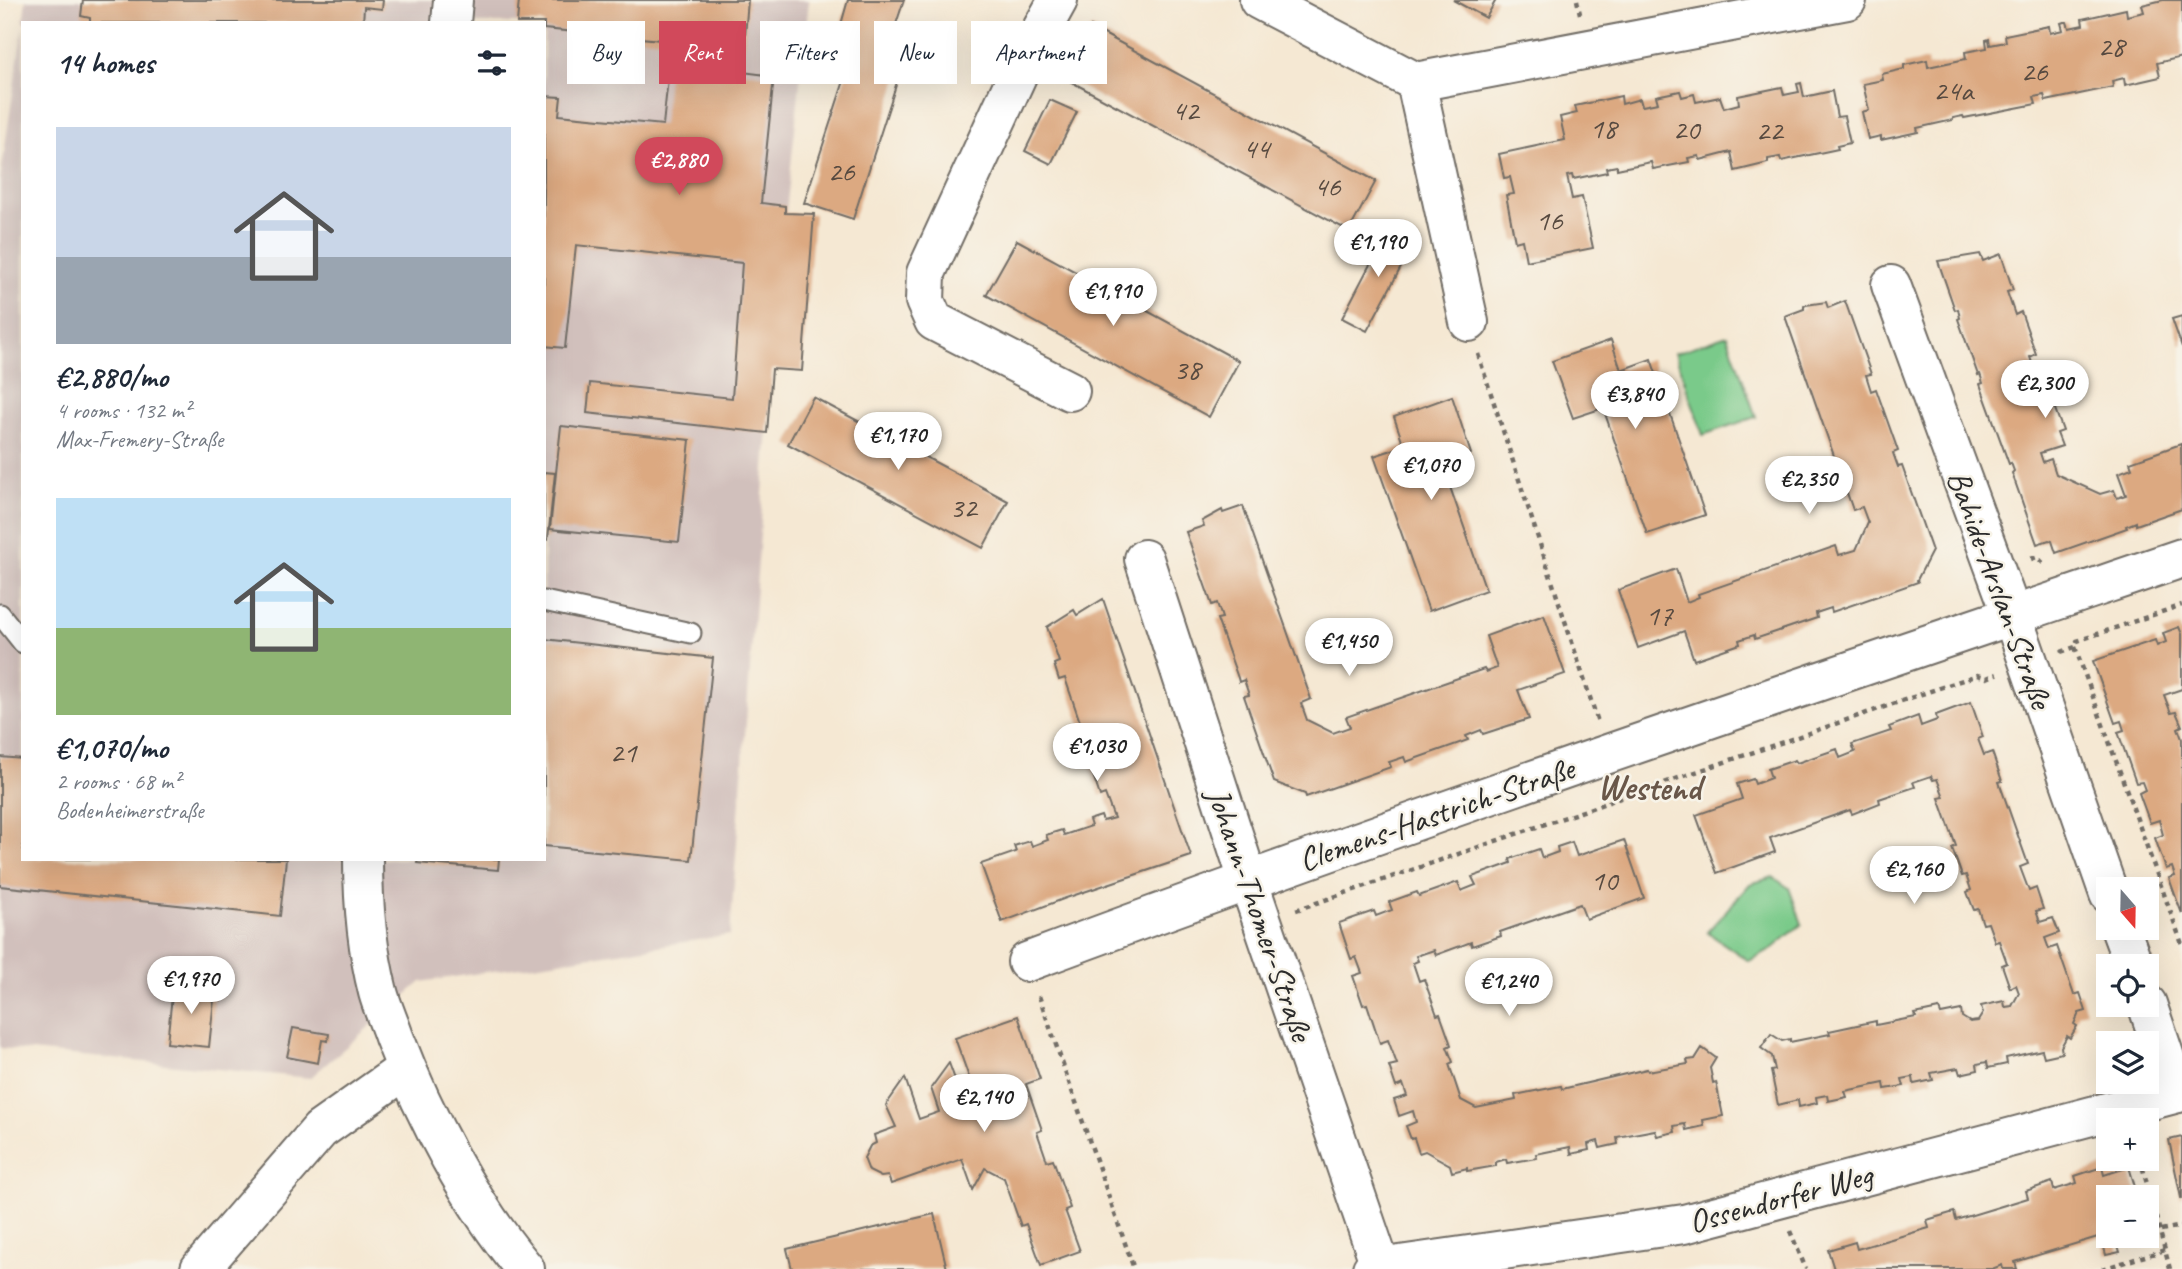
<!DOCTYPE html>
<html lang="en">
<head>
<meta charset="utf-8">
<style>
  :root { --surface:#fff; --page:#f2f2f3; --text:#1f2937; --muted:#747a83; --accent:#d1495b }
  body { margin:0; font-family:Caveat,sans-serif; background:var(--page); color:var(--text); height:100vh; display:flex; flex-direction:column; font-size:26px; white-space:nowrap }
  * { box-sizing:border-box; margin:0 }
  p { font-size:23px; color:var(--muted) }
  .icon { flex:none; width:38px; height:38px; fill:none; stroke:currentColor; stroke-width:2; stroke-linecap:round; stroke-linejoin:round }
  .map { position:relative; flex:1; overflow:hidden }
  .sheet { position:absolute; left:21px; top:21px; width:525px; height:840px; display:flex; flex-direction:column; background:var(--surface); border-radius:0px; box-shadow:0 7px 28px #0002 }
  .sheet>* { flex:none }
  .top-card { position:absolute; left:567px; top:21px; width:665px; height:63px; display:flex; gap:14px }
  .needle { width:46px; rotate:160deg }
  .fabs { position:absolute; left:2096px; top:877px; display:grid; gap:14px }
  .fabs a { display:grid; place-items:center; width:63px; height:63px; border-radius:0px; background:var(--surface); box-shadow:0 7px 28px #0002; font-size:35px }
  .price { position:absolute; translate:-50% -60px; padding:0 16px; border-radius:24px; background:#fff; color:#222; font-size:23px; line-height:46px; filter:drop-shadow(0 2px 4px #0008) }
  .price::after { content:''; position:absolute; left:50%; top:42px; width:21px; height:16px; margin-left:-10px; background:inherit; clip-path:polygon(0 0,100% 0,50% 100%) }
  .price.active { background:var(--accent); color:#fff }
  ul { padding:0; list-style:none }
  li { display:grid; align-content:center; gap:14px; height:371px; padding:0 35px }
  li span { display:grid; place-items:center; height:217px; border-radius:0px; color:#555 }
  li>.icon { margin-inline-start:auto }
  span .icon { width:126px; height:126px; fill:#fffc; stroke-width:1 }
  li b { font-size:30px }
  h2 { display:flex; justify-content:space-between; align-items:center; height:84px; padding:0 35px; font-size:30px }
  .tag { padding:0 24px; border-radius:0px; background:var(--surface); box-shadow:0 7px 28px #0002; font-size:24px; line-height:63px }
  .tag.active { background:var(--accent); color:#fff }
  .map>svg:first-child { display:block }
  .industrial { fill:#d1c0bc }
  .green { fill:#7aca8a; stroke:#527a5a; stroke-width:2 }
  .building { fill:#dca981 }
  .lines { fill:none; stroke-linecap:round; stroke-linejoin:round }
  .lane-casing { stroke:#726d66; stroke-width:23 }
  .street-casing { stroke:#726d66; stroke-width:42 }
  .secondary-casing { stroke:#726d66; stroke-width:42 }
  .path { stroke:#726d66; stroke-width:4.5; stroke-dasharray:5 5; stroke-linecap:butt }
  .lane { stroke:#fff; stroke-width:19 }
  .street { stroke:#fff; stroke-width:38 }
  .secondary { stroke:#fff; stroke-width:38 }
  .labels { text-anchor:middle; stroke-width:5; stroke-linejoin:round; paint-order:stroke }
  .number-label { font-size:30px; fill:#574a40 }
  .street-label { font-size:33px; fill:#2b2b2b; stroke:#f7f3e8 }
  .neighbourhood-label { font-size:35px; font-weight:bold; fill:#695749; stroke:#f7f3e8 }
</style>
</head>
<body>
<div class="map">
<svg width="2182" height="1269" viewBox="0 0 2182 1269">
  <rect width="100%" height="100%" fill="#f7f3e8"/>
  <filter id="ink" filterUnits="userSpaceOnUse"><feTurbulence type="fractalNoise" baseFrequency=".0143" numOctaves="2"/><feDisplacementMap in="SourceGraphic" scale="14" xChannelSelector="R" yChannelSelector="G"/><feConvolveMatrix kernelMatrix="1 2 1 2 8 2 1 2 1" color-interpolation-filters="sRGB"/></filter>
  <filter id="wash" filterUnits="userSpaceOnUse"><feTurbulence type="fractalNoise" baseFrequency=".00686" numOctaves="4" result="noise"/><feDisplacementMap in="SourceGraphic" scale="28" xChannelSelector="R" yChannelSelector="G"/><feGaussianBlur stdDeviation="1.57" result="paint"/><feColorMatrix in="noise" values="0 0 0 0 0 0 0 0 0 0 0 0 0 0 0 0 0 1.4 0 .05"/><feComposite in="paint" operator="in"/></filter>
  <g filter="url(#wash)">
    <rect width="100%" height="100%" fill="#f5e8d3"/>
    <path class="industrial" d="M26,0H809L780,267L730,935L421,982L310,1078L0,1048V181L23,26V859H544V23H23Z"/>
    <g class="green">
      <path d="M1727,335L1756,417L1703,435L1675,353Z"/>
      <path d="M1773,877L1789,888L1802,924L1773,948L1749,961L1707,932L1750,884Z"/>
    </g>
    <g id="blocks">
      <g class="building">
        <path d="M83,0H383L382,9L364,7L363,23H90V18L81,16Z"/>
        <path d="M519,0H748L742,72L774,76L761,203L785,206V213L814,214L802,371L772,369L767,433L587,413L590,383L732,398L742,263L576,245L565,348L544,346V96L561,97L559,115L663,125L672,41L544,29V23H517Z"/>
        <path d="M848,0H904L887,51L905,57L853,219L804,203L857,41L838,35Z"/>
        <path d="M1453,0H1496L1486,18Z"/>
        <path d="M2163,0H2182V57L2157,63L2160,77L2125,85L2124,78L2112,81L2113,87L2046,101L2044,95L2034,97L2036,104L1964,118L1963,116L1953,118V120L1917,128L1918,132L1881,140V136L1868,139L1862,112L1869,110L1863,84L1883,80L1882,74L1904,69V65L1927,60L1928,67L1966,59L1965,52L1987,48L1986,40L1989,39L1990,45L2006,42L2005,35L2049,26L2050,33L2063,30L2061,23L2064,22H2067L2069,28L2083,25L2082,19L2126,9L2127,16L2144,12L2142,5Z"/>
        <path d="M1091,27L1376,181L1349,231L1066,79Z"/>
        <path d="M1801,83L1804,97L1832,91L1837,117L1844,116L1850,143L1837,146L1838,149L1781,161L1780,157L1768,159V163L1735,171L1731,152L1700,160L1699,156L1688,158L1689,162L1653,169L1651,162L1617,169V166L1606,168L1607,172L1573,179L1572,175L1567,176L1572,199L1582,197L1593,248L1526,261L1522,240L1515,242L1506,195L1514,194L1510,177L1504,178L1499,154L1565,140L1560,117L1577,113L1575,106L1621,96L1622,104L1640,99L1642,106L1658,103L1656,96L1680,91L1682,97L1694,94L1696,102L1720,97L1724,108L1739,104L1738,96L1782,87L1784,95L1799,92L1797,84Z"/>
        <path d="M1050,100L1077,112L1051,164L1025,151Z"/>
        <path d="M1389,228L1415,241L1367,331L1342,318Z"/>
        <path d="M1017,240L1239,361L1209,417L986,295Z"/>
        <path d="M1980,254L1983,261L2001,254L2013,290L2007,292L2015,315L2021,312L2036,354L2030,357L2037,378L2043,376L2063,431L2057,433L2062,446L2040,453L2043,462L2051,459L2056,474L2100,494L2114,490L2117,498L2126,495L2118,473L2132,468L2130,462L2181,444L2182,509L2136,525V522L2126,526L2127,528L2056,553L2052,541L2049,540L2037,544L2012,473L2014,471L2011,463L2009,464L1980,384L1983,383L1980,374L1978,375L1958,319L1960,318L1958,309L1955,310L1938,261Z"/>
        <path d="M1845,301L1871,374L1866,375L1871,391L1876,389L1898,451L1893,453L1898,467L1902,466L1932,551L1917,580L1918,582L1832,612L1831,608L1816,613L1817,618L1755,639L1754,635L1739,640L1740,644L1694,660L1684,631L1638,648L1618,590L1676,569L1687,602L1699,597L1698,594L1836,546L1839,555L1856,550L1868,523L1862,507L1853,510L1785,316L1804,309V306L1806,305L1826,302L1828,308Z"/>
        <path d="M2182,316V347L2172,319Z"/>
        <path d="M1611,340L1621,370L1651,359L1705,515L1647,534L1603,408L1573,418L1552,361Z"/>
        <path d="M1452,396L1471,454L1442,464L1486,590L1429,611L1374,456L1404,446L1394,417Z"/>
        <path d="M813,397L1008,501L983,548L788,444Z"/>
        <path d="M561,426L690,440L679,542L550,529Z"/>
        <path d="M544,472L555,473L548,539H544Z"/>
        <path d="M1243,506L1311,699L1301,703L1307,720L1333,733L1350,727L1346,717L1484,669L1486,672L1497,668L1486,636L1544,615L1565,674L1518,690L1529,719L1483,734L1481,730L1466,736L1468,740L1406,762L1404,757L1389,762L1391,767L1306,797L1305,794L1274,782L1244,696L1249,695L1244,680L1239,682L1238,678L1217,619L1222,618L1217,603L1212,605L1186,532L1204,526L1202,521L1222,510L1223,513Z"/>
        <path d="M1103,599L1191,856L1066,898L1002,922L981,864L1016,852L1014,846L1030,841L1032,846L1048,840L1046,835L1062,830L1064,835L1091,826L1089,820L1101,816L1103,821L1114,818L1105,794L1100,796L1089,763L1094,761L1088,743L1082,745L1077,730L1082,728L1065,678L1059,680L1054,664L1059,662L1047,627L1074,610L1077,615Z"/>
        <path d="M2179,627L2182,634V689L2164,695L2171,713L2176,712L2182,726L2178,728L2182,739V914L2169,878L2175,876L2172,867L2166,869L2155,838L2163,835L2159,820L2150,823L2139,793L2145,790L2142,782L2136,783L2118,732L2124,730L2121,721L2115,723L2093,661L2155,640L2157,646L2166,642L2163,633Z"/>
        <path d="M544,639L713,658L691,860L544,846Z"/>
        <path d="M1971,702L1983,737L1978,739L1984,755L1992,752L2002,781L1999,782L2028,864L2020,867L2029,891L2036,888L2043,909L2036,911L2040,922L2053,918L2059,933L2045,938L2049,949L2057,946L2074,995L2080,993L2086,1011L2079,1013L2074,1024L2077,1026L2070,1038L2067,1036L2061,1047L2062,1053L2044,1057L2042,1050L2006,1058L2007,1064L1988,1068L1987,1062L1977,1064L1978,1070L1960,1074L1958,1068L1931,1073L1933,1080L1914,1084L1913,1077L1902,1079L1904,1086L1885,1089L1884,1083L1845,1091L1847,1097L1828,1101L1827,1095L1816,1097L1817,1103L1799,1107L1798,1100L1778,1105L1771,1071L1775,1070L1772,1056L1761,1048L1771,1034L1782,1041L1790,1039V1042L1830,1034L1829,1031L1876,1021V1025L1916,1017L1915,1014L1939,1009L1941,1014L1961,1010L1962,1017L1970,1022L1978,1021L1983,1013L1981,1006L2004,1001L2005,1007L2012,1006L2019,993L2016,985L2010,988L2002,965L2007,963L1999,941L1995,942L1988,923L1983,924L1978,909L1974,910L1967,892L1971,890L1966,875L1962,876L1952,848L1956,846L1939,798L1944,797L1937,779L1933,780L1931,776L1913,782L1915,787L1879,799L1880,803L1852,814L1850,810L1770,838L1775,852L1717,873L1696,815L1742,799L1737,784L1753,779L1755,784L1771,778L1768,769L1795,760L1797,763L1837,749L1840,758L1855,752L1852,744L1891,731L1889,727L1918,716L1921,726L1937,720L1936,715Z"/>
        <path d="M0,757L23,759V859H286L280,916L0,886Z"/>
        <path d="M1624,840L1644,898L1586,919L1580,904L1500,932L1501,936L1472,946L1471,942L1436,955L1434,950L1416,956L1418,961L1413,963L1419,981L1424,979L1437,1015L1440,1014L1451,1045L1447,1047L1453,1062L1449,1064L1461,1100L1476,1108L1516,1100L1515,1095L1561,1086L1562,1089L1647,1069L1648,1071L1688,1064L1687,1060L1695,1059L1702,1048L1716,1058L1710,1068L1713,1083L1716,1082L1723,1116L1703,1120L1704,1126L1686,1130L1685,1124L1674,1126L1675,1132L1657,1136L1655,1130L1617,1137L1618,1144L1600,1148L1598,1141L1588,1144L1589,1150L1571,1154L1570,1147L1536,1154L1537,1158L1507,1163L1506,1159L1496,1162V1166L1467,1171V1168L1452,1172L1450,1165L1425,1151L1419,1153L1414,1138L1411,1139L1406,1126L1416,1122L1413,1111L1399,1116L1394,1100L1407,1096L1403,1084L1396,1087L1389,1066L1397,1064L1388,1040L1380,1043L1367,1004L1363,1005L1353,976L1362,973L1356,957L1351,959L1339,923L1374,911L1376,916L1392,910L1389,902L1417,892L1419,896L1458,882L1461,891L1476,885L1472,877L1511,863L1510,859L1539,849L1542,858L1558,852L1557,847L1572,842L1577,856Z"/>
        <path d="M418,859H499L498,870L417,863Z"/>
        <path d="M173,986L215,990L209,1047L167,1043Z"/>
        <path d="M1018,1016L1040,1079L1026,1084L1042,1130L1037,1132L1047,1161L1053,1159L1070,1208L1065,1210L1080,1251L1041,1265L1026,1224L1021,1226L1004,1178L985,1168L973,1190L962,1159L891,1184L888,1176L881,1177L869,1171L864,1158L870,1146L876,1143L874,1135L896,1127L886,1105L905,1078L919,1119L939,1112L931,1088L949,1063L957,1085L970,1080L955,1038Z"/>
        <path d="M293,1028L329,1034L328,1041L322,1040L318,1063L287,1057Z"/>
        <path d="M2182,1137V1198H2181L2169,1140Z"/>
        <path d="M2127,1160L2138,1197H2109V1236H2115L2120,1252L2106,1255L2101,1236L2015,1262L2017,1269H2003L2002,1265L1992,1269H1834L1828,1250L1855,1242L1857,1249L1929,1228L1927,1220L1954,1212L1956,1220L2028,1198L2026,1191L2052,1182L2054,1190L2077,1183L2075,1176L2102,1167L2104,1175L2126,1168L2124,1161Z"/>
        <path d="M934,1214L947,1269H792L787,1249Z"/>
      </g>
    </g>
  </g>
  <g filter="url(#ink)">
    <use href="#blocks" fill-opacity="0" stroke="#726d66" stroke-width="2"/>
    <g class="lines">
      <defs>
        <g id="lane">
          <path d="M544,601L691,633"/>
          <path d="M0,614L23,643"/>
        </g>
        <g id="street">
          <path d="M1058,0L1021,67L926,273L925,301L934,321L1070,391"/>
          <path d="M1259,0L1416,82L1847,0"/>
          <path d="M1416,82L1469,322"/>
          <path d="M1891,285L2012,615L2109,894"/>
          <path d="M1144,559L1248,880L1381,1268"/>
          <path d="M2120,928L2134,966"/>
          <path d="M1027,962C1410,819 1796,689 2182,558"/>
          <path d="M2147,1004L2177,1093"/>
          <path d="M200,1269L320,1130L406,1069"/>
          <path d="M1372,1269L1684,1224L2182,1092"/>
        </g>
        <g id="secondary">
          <path d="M451,23L453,0"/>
          <path d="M363,859C363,904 367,949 378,992C382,1007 389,1022 394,1037C425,1118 470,1203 525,1269"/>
        </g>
      </defs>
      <use href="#lane" class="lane-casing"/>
      <use href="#street" class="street-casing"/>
      <use href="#secondary" class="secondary-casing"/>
      <g class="path">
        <path d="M1577,0L1580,14"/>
        <path d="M1478,354L1598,722"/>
        <path d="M2031,559L2037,557L2046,566"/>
        <path d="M2075,647L2182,944"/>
        <path d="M2061,652L2075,647L2077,641L2182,605"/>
        <path d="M1296,910L1977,675L1987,678L1997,674"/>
        <path d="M1039,996L1134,1269"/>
        <path d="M2140,1158L2170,1269"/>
        <path d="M2161,1230L2182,1226"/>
        <path d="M1790,1231L1806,1269"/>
        <path d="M2102,1269L2165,1250"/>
      </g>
      <use href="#lane" class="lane"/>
      <use href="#street" class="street"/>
      <use href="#secondary" class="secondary"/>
    </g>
  </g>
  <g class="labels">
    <g class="number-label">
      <text x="2111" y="56">28</text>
      <text x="2034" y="81">26</text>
      <text x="1953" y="100">24a</text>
      <text x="1185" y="120">42</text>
      <text x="1603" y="138">18</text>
      <text x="1686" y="139">20</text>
      <text x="1769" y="140">22</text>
      <text x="1256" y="158">44</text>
      <text x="841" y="181">26</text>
      <text x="1327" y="196">46</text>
      <text x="1549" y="230">16</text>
      <text x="1187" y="379">38</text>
      <text x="963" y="517">32</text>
      <text x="1659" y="625">17</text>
      <text x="623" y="762">21</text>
      <text x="1604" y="890">10</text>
    </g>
    <g class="street-label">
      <text transform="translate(2001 589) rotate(70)" y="12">Bahide-Arslan-Straße</text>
      <text transform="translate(1436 813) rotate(-19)" y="12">Clemens-Hastrich-Straße</text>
      <text transform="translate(1261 914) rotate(71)" y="12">Johann-Thomer-Straße</text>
      <text transform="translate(1780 1197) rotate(-15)" y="12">Ossendorfer Weg</text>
    </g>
    <g class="neighbourhood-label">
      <text x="1649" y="799">Westend</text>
    </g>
  </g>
</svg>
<div class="fabs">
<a><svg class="needle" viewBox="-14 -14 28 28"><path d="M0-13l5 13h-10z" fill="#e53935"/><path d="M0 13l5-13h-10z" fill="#747a83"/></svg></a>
<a><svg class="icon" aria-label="locate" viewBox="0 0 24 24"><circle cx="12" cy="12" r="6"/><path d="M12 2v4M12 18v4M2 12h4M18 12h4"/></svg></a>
<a><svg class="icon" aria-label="layers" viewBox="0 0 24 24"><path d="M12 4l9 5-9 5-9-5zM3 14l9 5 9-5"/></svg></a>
<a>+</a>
<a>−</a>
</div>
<b class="price active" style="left:679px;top:197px">€2,880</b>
<b class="price" style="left:1378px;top:279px">€1,190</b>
<b class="price" style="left:1113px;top:328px">€1,910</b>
<b class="price" style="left:2045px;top:420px">€2,300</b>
<b class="price" style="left:1635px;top:431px">€3,840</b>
<b class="price" style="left:898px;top:472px">€1,170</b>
<b class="price" style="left:1431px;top:502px">€1,070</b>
<b class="price" style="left:1809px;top:516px">€2,350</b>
<b class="price" style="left:1349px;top:678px">€1,450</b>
<b class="price" style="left:1097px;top:783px">€1,030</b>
<b class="price" style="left:1914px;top:906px">€2,160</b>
<b class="price" style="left:191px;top:1016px">€1,970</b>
<b class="price" style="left:1509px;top:1018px">€1,240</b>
<b class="price" style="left:984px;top:1134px">€2,140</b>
<div class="top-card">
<a class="tag">Buy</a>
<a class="tag active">Rent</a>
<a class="tag">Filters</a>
<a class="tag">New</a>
<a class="tag">Apartment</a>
</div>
<section class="sheet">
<h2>14 homes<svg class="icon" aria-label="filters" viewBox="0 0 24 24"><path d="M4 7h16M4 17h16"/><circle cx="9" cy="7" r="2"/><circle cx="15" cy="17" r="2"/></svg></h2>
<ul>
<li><span style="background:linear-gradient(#c9d6e8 60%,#9aa5b1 0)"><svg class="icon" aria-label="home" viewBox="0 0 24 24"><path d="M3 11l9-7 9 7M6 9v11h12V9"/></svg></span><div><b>€2,880/mo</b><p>4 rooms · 132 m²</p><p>Max-Fremery-Straße</p></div></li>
<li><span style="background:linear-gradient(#bfe0f5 60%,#8fb573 0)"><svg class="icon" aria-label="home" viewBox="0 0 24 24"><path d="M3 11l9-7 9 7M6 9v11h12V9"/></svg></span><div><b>€1,070/mo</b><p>2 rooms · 68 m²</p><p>Bodenheimerstraße</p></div></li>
</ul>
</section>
</div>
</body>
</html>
